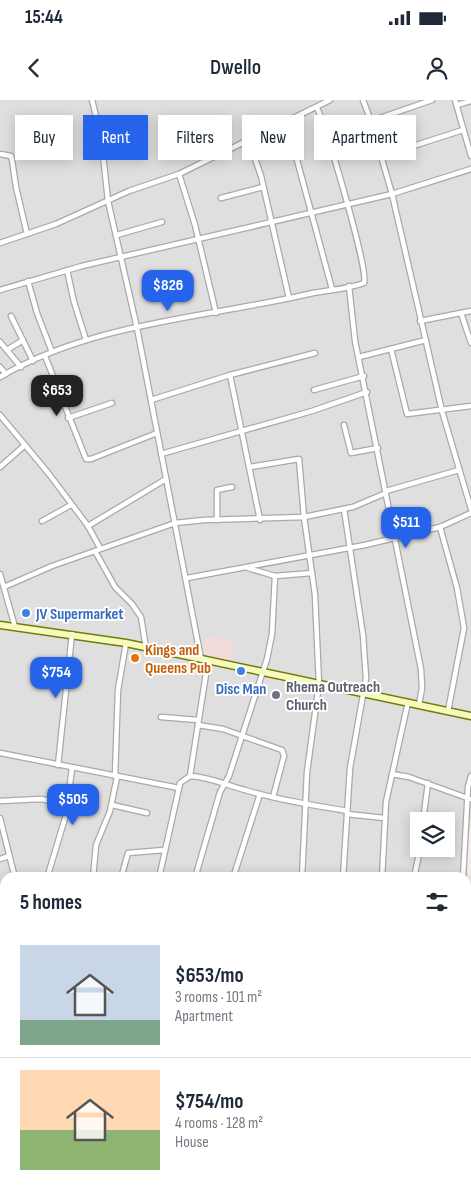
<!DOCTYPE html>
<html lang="en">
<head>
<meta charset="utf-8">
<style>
  :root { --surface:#fff; --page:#f6f6f7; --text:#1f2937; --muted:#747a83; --line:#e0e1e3; --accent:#2563eb }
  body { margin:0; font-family:"Sofia Sans Condensed",sans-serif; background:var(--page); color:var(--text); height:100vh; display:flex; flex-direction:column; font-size:19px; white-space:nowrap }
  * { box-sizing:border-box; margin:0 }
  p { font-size:16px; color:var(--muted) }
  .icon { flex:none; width:28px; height:28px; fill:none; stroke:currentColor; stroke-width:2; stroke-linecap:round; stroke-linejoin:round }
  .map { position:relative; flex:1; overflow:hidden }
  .details { position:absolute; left:0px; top:772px; width:471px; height:321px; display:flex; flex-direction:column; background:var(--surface); border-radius:15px 15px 0 0; box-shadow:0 2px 12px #0003 }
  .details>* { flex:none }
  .hud { position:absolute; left:15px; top:15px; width:441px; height:45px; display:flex; gap:10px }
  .tools { position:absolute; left:410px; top:712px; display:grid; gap:10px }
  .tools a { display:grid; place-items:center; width:45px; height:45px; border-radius:0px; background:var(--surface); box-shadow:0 2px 12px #0003; font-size:25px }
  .price { position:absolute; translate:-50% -42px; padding:0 11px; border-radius:10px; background:var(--accent); color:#fff; font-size:16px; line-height:32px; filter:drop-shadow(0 1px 2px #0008) }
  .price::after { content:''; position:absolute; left:50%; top:30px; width:15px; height:11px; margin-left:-8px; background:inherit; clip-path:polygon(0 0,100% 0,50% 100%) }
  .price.active { background:#222; color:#fff }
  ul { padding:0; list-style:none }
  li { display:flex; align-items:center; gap:15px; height:125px; padding:0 20px }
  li+li { border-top:1px solid var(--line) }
  li span { display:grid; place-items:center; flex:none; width:140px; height:100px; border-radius:0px; color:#555 }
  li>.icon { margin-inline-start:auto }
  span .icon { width:60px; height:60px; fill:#fffc; stroke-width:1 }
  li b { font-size:21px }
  h2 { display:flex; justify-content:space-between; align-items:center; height:60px; padding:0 20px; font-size:21px }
  .tag { padding:0 18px; border-radius:0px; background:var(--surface); box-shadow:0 2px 12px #0003; font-size:18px; line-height:45px }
  .tag.active { background:var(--accent); color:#fff }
  .status { display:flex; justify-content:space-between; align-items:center; height:35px; padding:0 25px; background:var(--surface); direction:ltr }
  .status svg { height:14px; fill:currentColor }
  header { display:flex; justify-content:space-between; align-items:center; height:65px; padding:0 20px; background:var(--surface); font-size:22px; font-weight:600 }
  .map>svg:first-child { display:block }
  .residential { fill:#e0dfdf; fill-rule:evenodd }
  .commercial { fill:#f2dad9 }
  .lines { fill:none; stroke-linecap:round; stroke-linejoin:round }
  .street-casing { stroke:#a9a9a9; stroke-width:7 }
  .secondary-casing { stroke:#707d05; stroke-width:9 }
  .street { stroke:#fff; stroke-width:4.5 }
  .secondary { stroke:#f7fabf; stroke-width:6 }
  .shop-dot { fill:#3f7fe0; stroke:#fff; stroke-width:2 }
  .food-dot { fill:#e8710a; stroke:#fff; stroke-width:2 }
  .worship-dot { fill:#6b7280; stroke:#fff; stroke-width:2 }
  .labels { text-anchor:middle; stroke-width:4; stroke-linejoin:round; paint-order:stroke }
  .shop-label { font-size:16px; font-weight:bold; fill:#366cbe; stroke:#fff; text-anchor:start }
  .food-label { font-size:16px; font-weight:bold; fill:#c56008; stroke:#fff; text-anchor:start }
  .worship-label { font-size:16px; font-weight:bold; fill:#5b616d; stroke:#fff; text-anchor:start }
</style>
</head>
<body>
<div class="status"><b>15:44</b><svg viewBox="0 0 49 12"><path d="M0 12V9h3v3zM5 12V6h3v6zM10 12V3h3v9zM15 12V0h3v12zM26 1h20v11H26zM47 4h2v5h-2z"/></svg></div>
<header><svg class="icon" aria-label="back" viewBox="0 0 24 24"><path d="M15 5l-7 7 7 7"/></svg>Dwello<svg class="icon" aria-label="person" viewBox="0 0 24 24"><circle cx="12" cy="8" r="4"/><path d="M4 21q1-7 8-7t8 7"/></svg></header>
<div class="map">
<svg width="471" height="1093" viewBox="0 0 471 1093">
  <rect width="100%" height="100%" fill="#f2efe9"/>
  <path class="residential" d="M0,0H471V716L464,777L5,778V1089H453V1093H0ZM419,721H446V749H419Z"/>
  <path class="commercial" d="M204,536L235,540L231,562L202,554Z"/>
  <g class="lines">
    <defs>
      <g id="street">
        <path d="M92,0L101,36L108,101L137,228L201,559"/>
        <path d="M363,0L371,21L392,94L442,311L471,409"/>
        <path d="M455,0L471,56"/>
        <path d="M457,5L471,1"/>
        <path d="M371,21L432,0"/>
        <path d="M283,24L294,49L332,189"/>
        <path d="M249,41L261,76L289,198"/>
        <path d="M0,54L11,56L12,60L16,87L27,134"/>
        <path d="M382,56L463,30"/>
        <path d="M179,74L195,125L216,213"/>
        <path d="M221,98L263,87"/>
        <path d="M117,135L162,122"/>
        <path d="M0,143L56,124L129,91L179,74L330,0"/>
        <path d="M67,170L74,202L86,240"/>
        <path d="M28,181L37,213L52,252"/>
        <path d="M349,186L355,241L421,569L422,588L419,605"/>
        <path d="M0,190L82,166L392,94L471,69"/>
        <path d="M461,213L471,243"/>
        <path d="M11,216L33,261"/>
        <path d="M420,221L471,211"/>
        <path d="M0,242L21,267"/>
        <path d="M391,249L407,314L471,306"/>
        <path d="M7,250L23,240"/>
        <path d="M45,256L86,359H91L157,333"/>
        <path d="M359,257L426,240"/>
        <path d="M0,267L6,274"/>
        <path d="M230,275L260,420"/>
        <path d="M0,277C92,223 203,218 304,195C324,190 346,190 364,183C369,171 326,26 317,8"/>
        <path d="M314,290L364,276"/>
        <path d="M151,300L230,275L315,253"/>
        <path d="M0,315L49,374L88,426L100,448"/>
        <path d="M68,318L112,303"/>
        <path d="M344,325L351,353L378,348"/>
        <path d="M161,354L312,311L367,292"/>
        <path d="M0,367L25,345"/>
        <path d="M250,367L299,359L304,417L353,407L386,393"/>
        <path d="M386,391L459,370"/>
        <path d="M217,420V390L232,387"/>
        <path d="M42,421L71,405"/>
        <path d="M88,426L166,379"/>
        <path d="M440,427L457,488L464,528L448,611"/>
        <path d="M95,451L115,487L132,504L141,517L146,548"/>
        <path d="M248,468L275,476"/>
        <path d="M0,474L15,527"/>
        <path d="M187,478L365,445L440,427L471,413"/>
        <path d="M4,487L52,466L175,423L204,420L304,417L315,495L319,584L307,672L302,778"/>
        <path d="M161,617L198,620"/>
        <path d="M198,625L223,629L282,650L284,656L273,697"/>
        <path d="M0,653L179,688"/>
        <path d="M58,665L72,534"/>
        <path d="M392,674L409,677L470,699"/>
        <path d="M115,676L118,590L126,543"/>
        <path d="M190,676L208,561"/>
        <path d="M0,701L41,699L67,704"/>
        <path d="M112,705L147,713"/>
        <path d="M347,714L384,718"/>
        <path d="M0,718L15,778"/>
        <path d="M423,721L428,683"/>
        <path d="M0,759L9,756"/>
        <path d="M47,778L66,715L72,668"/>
        <path d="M93,778L96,745L110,711L117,677"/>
        <path d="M121,778L128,753L164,750"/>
        <path d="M159,778L179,688L180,683L190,676C210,677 226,685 245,690C278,700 313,705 347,711"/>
        <path d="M195,778L220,692L229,676L267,559L272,534L275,476L312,473"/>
        <path d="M233,778L260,694"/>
        <path d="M343,778L350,668L366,578L363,535L344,409"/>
        <path d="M382,778L386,702L408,602"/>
        <path d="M414,778L420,749"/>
        <path d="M463,778L468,687L471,676"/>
        <path d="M0,800L5,798"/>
        <path d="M0,838L5,837"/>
        <path d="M0,890L5,888"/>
        <path d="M466,906H471"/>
        <path d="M5,979V981"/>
        <path d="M0,1023L5,1021"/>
        <path d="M0,1048L5,1046"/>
        <path d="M466,1059L471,1058"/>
        <path d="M0,1088L3,1093"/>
        <path d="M107,1089L109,1093"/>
        <path d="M244,1089L245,1093"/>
        <path d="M455,1089V1093"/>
        <path d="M29,1093L39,1089"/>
        <path d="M121,1093L123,1089"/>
        <path d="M156,1093L157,1089"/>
        <path d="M173,1093L180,1089"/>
        <path d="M330,1093L341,1089"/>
      </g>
      <path id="secondary" d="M0,525L126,543L471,616"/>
    </defs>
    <use href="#street" class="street-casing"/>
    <use href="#secondary" class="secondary-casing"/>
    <use href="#street" class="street"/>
    <use href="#secondary" class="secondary"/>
  </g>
  <g class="shop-dot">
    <circle cx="26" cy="513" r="5"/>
    <circle cx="241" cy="571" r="5"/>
  </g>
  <circle class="food-dot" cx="135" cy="558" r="5"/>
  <circle class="worship-dot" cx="276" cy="595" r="5"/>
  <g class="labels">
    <g class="shop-label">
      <text x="36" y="519">JV Supermarket</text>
      <text x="241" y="594" text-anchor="middle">Disc Man</text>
    </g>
    <g class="food-label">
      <text x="145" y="555">Kings and<tspan x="145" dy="18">Queens Pub</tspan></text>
    </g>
    <g class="worship-label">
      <text x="286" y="592">Rhema Outreach<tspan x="286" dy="18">Church</tspan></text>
    </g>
  </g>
</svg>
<div class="tools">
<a><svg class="icon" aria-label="layers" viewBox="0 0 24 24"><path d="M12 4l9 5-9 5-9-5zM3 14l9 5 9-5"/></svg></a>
</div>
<b class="price" style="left:168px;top:212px">$826</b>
<b class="price active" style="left:57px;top:317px">$653</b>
<b class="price" style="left:406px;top:449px">$511</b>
<b class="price" style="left:56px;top:599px">$754</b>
<b class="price" style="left:73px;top:726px">$505</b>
<div class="hud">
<a class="tag">Buy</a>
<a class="tag active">Rent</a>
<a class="tag">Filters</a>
<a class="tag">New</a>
<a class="tag">Apartment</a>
</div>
<section class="details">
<h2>5 homes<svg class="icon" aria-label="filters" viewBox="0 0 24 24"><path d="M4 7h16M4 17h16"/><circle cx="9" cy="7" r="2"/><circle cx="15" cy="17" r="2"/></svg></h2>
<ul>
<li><span style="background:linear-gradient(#c9d6e8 75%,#7fa58c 0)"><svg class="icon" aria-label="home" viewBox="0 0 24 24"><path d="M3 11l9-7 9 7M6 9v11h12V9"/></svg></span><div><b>$653/mo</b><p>3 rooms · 101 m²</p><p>Apartment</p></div></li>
<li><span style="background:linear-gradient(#ffd9b3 60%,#8fb573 0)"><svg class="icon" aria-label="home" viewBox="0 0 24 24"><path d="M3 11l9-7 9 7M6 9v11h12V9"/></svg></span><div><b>$754/mo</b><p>4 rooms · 128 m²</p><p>House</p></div></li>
</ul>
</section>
</div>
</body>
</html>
